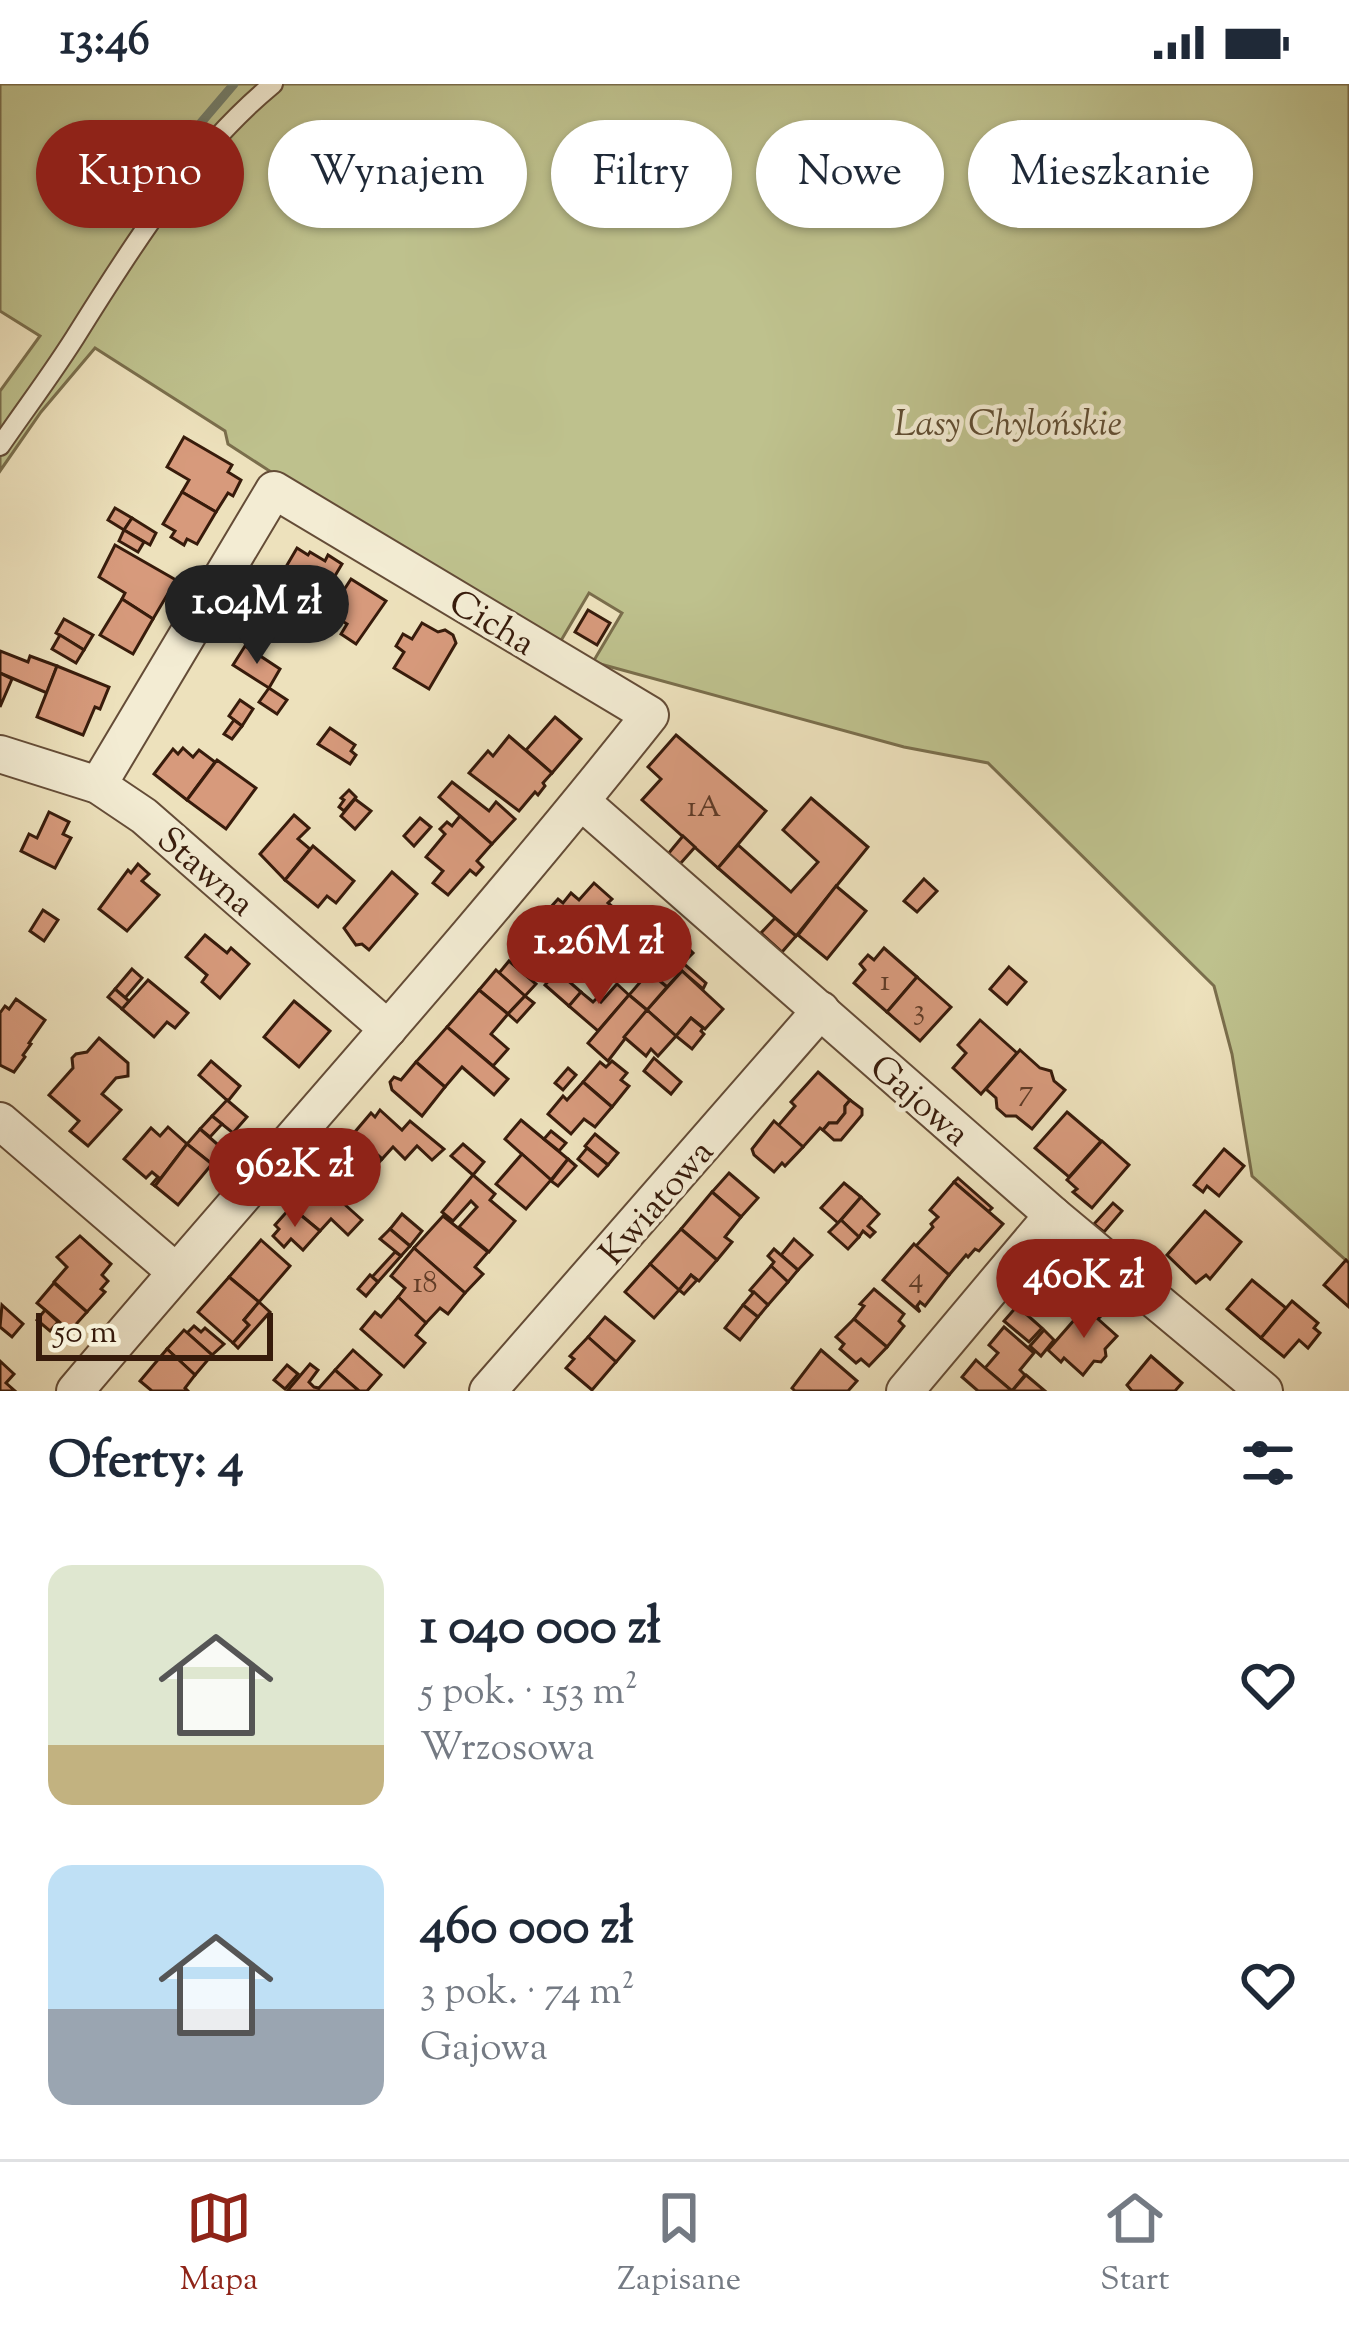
<!DOCTYPE html>
<html lang="pl">
<head>
<meta charset="utf-8">
<style>
  :root { --surface:#fff; --page:#f2f2f3; --text:#1f2937; --muted:#747a83; --line:#e0e1e3; --accent:#8f2418 }
  body { margin:0; font-family:"Sorts Mill Goudy",serif; background:var(--page); color:var(--text); height:100vh; display:flex; flex-direction:column; font-size:45px; white-space:nowrap }
  * { box-sizing:border-box; margin:0 }
  p { font-size:39px; color:var(--muted) }
  .icon { flex:none; width:66px; height:66px; fill:none; stroke:currentColor; stroke-width:2; stroke-linecap:round; stroke-linejoin:round }
  .map { position:relative; height:1307px; overflow:hidden }
  .panel { display:flex; flex-direction:column; background:var(--surface); flex:1 }
  .panel>* { flex:none }
  .hud { position:absolute; left:36px; top:36px; width:1278px; height:108px; display:flex; gap:24px }
  .scale { position:absolute; left:36px; bottom:30px; width:237px; box-sizing:border-box; padding-left:12px; border:6px solid #371b0b; border-top:0; font-size:33px; line-height:42px; white-space:nowrap; color:#371b0b; -webkit-text-stroke:9px #f3ecd3; paint-order:stroke }
  .price { position:absolute; translate:-50% -102px; padding:0 27px; border-radius:42px; background:var(--accent); color:#fff; font-size:39px; line-height:78px; filter:drop-shadow(0 3px 6px #0008) }
  .price::after { content:''; position:absolute; left:50%; top:72px; width:36px; height:27px; margin-left:-18px; background:inherit; clip-path:polygon(0 0,100% 0,50% 100%) }
  .price.selected { background:#222; color:#fff }
  ul { padding:0; list-style:none }
  li { display:flex; align-items:center; gap:36px; height:300px; padding:0 48px }
  li span { display:grid; place-items:center; flex:none; width:336px; height:240px; border-radius:24px; color:#555 }
  li>.icon { margin-inline-start:auto }
  span .icon { width:144px; height:144px; fill:#fffc; stroke-width:1 }
  li b { font-size:51px }
  h2 { display:flex; justify-content:space-between; align-items:center; height:144px; padding:0 48px; font-size:51px }
  .tag { padding:0 42px; border-radius:54px; background:var(--surface); box-shadow:0 3px 9px #0004; font-size:42px; line-height:108px }
  .tag.selected { background:var(--accent); color:#fff }
  .status { display:flex; justify-content:space-between; align-items:center; height:84px; padding:0 60px; background:var(--surface); direction:ltr }
  .status svg { height:33px; fill:currentColor }
  .tabs { display:flex; justify-content:space-around; align-items:center; height:168px; border-top:3px solid var(--line); background:var(--surface); font-size:33px; color:var(--muted) }
  .tabs a { display:grid; justify-items:center; gap:6px }
  .tabs .selected { color:var(--accent) }
  .map>svg:first-child { display:block }
  .green { fill:#bec18d; stroke:#7a6e4c; stroke-width:3 }
  .lines { fill:none; stroke-linecap:round; stroke-linejoin:round }
  .stream { stroke:#727d6b; stroke-width:9 }
  .building { fill:#d79a7c; stroke:#371b0b; stroke-width:3 }
  .service-casing { stroke:#644c37; stroke-width:22 }
  .minor-casing { stroke:#644c37; stroke-width:40 }
  .service { stroke:#f3ecd3; stroke-width:18 }
  .minor { stroke:#f3ecd3; stroke-width:36 }
  .labels { text-anchor:middle; stroke-width:9; stroke-linejoin:round; paint-order:stroke }
  .number-label { font-size:30px; fill:#5f3b27 }
  .park-label { font-size:36px; font-style:italic; fill:#604d32; stroke:#f3ecd3 }
  .street-label { font-size:36px; fill:#371b0b; stroke:#f3ecd3 }
</style>
</head>
<body>
<div class="status"><b>13:46</b><svg viewBox="0 0 49 12"><path d="M0 12V9h3v3zM5 12V6h3v6zM10 12V3h3v9zM15 12V0h3v12zM26 1h20v11H26zM47 4h2v5h-2z"/></svg></div>
<div class="map">
<svg width="1349" height="1307" viewBox="0 0 1349 1307">
  <rect width="100%" height="100%" fill="#ede1bc"/>
  <filter id="stains"><feTurbulence type="fractalNoise" baseFrequency=".00167" numOctaves="4"/><feColorMatrix values="0 0 0 0 .2 0 0 0 0 .09 0 0 0 0 .02 0 0 0 .5 -.17"/></filter>
  <radialGradient id="worn" r=".72"><stop offset=".6" stop-color="#630" stop-opacity="0"/><stop offset="1" stop-color="#630" stop-opacity=".3"/></radialGradient>
  <path class="green" d="M0,0H1349V1179L1252,1092L1232,970L1214,902L988,679L904,663L593,578L622,529L589,509L559,560L268,386L228,360L225,347L95,264L41,328L0,387V307L40,252L0,227Z"/>
  <g class="lines">
    <path class="stream" d="M123,130L234,0"/>
  </g>
  <g class="building">
    <path d="M184,353L232,381L228,388L241,396L233,412L228,409L216,428L182,408L189,396L167,383Z"/>
    <path d="M182,408L216,428L197,460L187,455L184,461L171,453L175,447L163,440Z"/>
    <path d="M115,424L132,434L124,446L108,436Z"/>
    <path d="M132,434L156,449L150,461L124,446Z"/>
    <path d="M124,446L144,458L138,468L119,457Z"/>
    <path d="M115,461L176,496L153,535L122,515L125,509L99,493Z"/>
    <path d="M297,464L308,471L310,468L325,477L328,471L342,480L313,529L273,505Z"/>
    <path d="M351,495L386,517L356,560L341,550L347,540L329,529Z"/>
    <path d="M122,515L153,535L133,570L100,551Z"/>
    <path d="M588,526L610,539L597,561L575,548Z"/>
    <path d="M64,535L93,551L84,566L56,549Z"/>
    <path d="M422,539L438,548L445,546L453,551L456,559L429,605L394,584L404,568L396,562L403,550L412,555Z"/>
    <path d="M60,551L84,566L76,579L52,565Z"/>
    <path d="M245,562L280,585L269,604L233,581Z"/>
    <path d="M0,567L28,578L30,572L57,582L47,609L0,589Z"/>
    <path d="M57,582L109,603L100,625L95,623L83,651L37,633Z"/>
    <path d="M0,589L12,595L0,623Z"/>
    <path d="M269,604L287,616L277,630L259,618Z"/>
    <path d="M240,616L253,625L242,642L229,632Z"/>
    <path d="M555,633L581,655L552,689L526,666Z"/>
    <path d="M234,636L242,642L232,655L224,650Z"/>
    <path d="M330,644L355,661L351,667L356,671L350,680L318,660Z"/>
    <path d="M676,651L766,727L718,784L642,716L661,695L648,683Z"/>
    <path d="M509,652L552,689L543,699L545,702L538,711L535,708L519,727L469,689L488,667L493,672Z"/>
    <path d="M183,664L193,673L199,666L215,678L187,716L154,690L173,665L178,670Z"/>
    <path d="M217,676L256,704L226,745L187,716Z"/>
    <path d="M452,698L489,727L496,718L515,735L492,760L439,713Z"/>
    <path d="M349,706L356,713L344,727L339,723L344,716L341,714Z"/>
    <path d="M811,714L868,763L796,852L718,784L738,761L791,808L818,778L783,746Z"/>
    <path d="M355,715L371,727L355,745L341,732Z"/>
    <path d="M49,728L69,738L63,750L71,754L55,784L21,767L29,750L37,754Z"/>
    <path d="M294,731L309,744L298,755L310,765L285,796L260,770Z"/>
    <path d="M460,732L492,760L477,777L483,783L476,791L470,786L448,811L433,799L443,787L426,773L445,750L440,745L447,738L452,742Z"/>
    <path d="M420,734L431,743L414,762L404,752Z"/>
    <path d="M683,752L695,763L680,780L668,770Z"/>
    <path d="M313,762L354,797L336,819L327,812L318,823L285,796Z"/>
    <path d="M138,780L149,790L142,797L159,811L127,847L99,825L128,786L131,789Z"/>
    <path d="M392,788L417,810L369,866L362,860L356,861L344,844Z"/>
    <path d="M924,795L937,807L917,828L904,817Z"/>
    <path d="M594,799L612,815L608,819L621,830L601,853L605,857L596,867L578,851L570,860L541,834L558,815L563,819L571,809L579,816Z"/>
    <path d="M836,802L866,827L827,875L798,851Z"/>
    <path d="M43,826L58,836L44,857L30,847Z"/>
    <path d="M541,834L570,860L547,887L517,861Z"/>
    <path d="M775,834L796,852L782,868L761,849Z"/>
    <path d="M205,851L227,869L231,864L249,880L220,914L202,898L207,891L186,873Z"/>
    <path d="M679,855L693,869L675,887L679,890L667,903L649,888Z"/>
    <path d="M570,860L579,867L560,889L551,881Z"/>
    <path d="M884,864L917,893L887,928L854,899L865,886L860,880L868,871L874,876Z"/>
    <path d="M509,877L536,900L525,912L499,889Z"/>
    <path d="M683,879L706,899L703,905L682,887L679,890L675,887Z"/>
    <path d="M1009,883L1026,898L1007,920L990,905Z"/>
    <path d="M132,885L142,894L125,914L115,905Z"/>
    <path d="M496,886L525,912L508,930L479,906Z"/>
    <path d="M557,887L581,908L569,922L545,901Z"/>
    <path d="M682,887L723,925L705,945L691,934L676,952L647,926Z"/>
    <path d="M649,888L667,903L647,926L629,911Z"/>
    <path d="M917,893L951,923L920,957L887,928Z"/>
    <path d="M148,896L188,929L175,944L167,938L154,953L122,925Z"/>
    <path d="M617,900L629,911L598,947L569,922L581,908L593,918L597,914L601,918Z"/>
    <path d="M115,905L129,917L122,925L108,913Z"/>
    <path d="M479,906L508,930L491,950L508,965L493,982L447,943Z"/>
    <path d="M629,911L647,926L608,977L588,959Z"/>
    <path d="M525,912L534,919L517,938L508,930Z"/>
    <path d="M16,915L45,936L29,959L31,960L23,971L25,973L14,988L0,981V929L5,922L9,925Z"/>
    <path d="M294,917L330,947L299,983L264,953Z"/>
    <path d="M647,926L676,952L658,972L651,965L646,972L624,953Z"/>
    <path d="M691,934L703,944L701,947L704,950L692,965L676,952Z"/>
    <path d="M980,936L1017,969L981,1010L953,984L966,969L958,961Z"/>
    <path d="M447,943L508,995L494,1011L462,983L445,1003L416,978Z"/>
    <path d="M99,954L128,979V992L116,994L102,1010L121,1026L88,1062L70,1047L79,1037L49,1011L73,984L72,974L76,970L87,968Z"/>
    <path d="M1020,966L1040,984L1051,987L1054,997L1065,1006L1032,1045L1016,1032H1006L997,1024L996,1014L986,1005Z"/>
    <path d="M654,974L681,998L671,1010L644,987Z"/>
    <path d="M211,977L240,1002L228,1017L199,991Z"/>
    <path d="M612,977L627,989L621,996L629,1002L612,1023L583,998L600,978L606,983Z"/>
    <path d="M416,978L445,1003L422,1032L392,1006L390,998L394,993L401,996Z"/>
    <path d="M568,984L576,991L563,1006L555,999Z"/>
    <path d="M818,988L850,1016L845,1022V1029L837,1039H829L823,1046L820,1044L803,1063L778,1042L795,1022L791,1018Z"/>
    <path d="M583,998L612,1023L595,1043L584,1035L571,1050L548,1030L563,1012L567,1016Z"/>
    <path d="M227,1016L247,1033L233,1049L212,1032Z"/>
    <path d="M850,1016L862,1025V1031L841,1056H834L823,1046L829,1039H837L845,1029V1022Z"/>
    <path d="M380,1026L402,1046L410,1037L444,1065L432,1076L417,1062L405,1075L393,1063L382,1075L354,1049L371,1029L375,1033Z"/>
    <path d="M1067,1028L1101,1057L1069,1093L1035,1064Z"/>
    <path d="M212,1032L222,1040L210,1053L200,1045Z"/>
    <path d="M521,1036L568,1075L551,1096L505,1055Z"/>
    <path d="M774,1037L803,1063L785,1082L782,1079L774,1088L754,1071L752,1065Z"/>
    <path d="M168,1043L187,1060L155,1102L152,1100L158,1093L152,1088L146,1094L124,1075L151,1044L160,1052Z"/>
    <path d="M200,1045L225,1067L213,1081L187,1060Z"/>
    <path d="M551,1047L566,1059L559,1067L544,1055Z"/>
    <path d="M354,1050L382,1075L355,1107L330,1084L341,1073L337,1069Z"/>
    <path d="M595,1050L618,1069L608,1081L585,1062Z"/>
    <path d="M1102,1057L1129,1081L1092,1124L1073,1108L1077,1105L1067,1096Z"/>
    <path d="M187,1060L212,1080L178,1121L155,1102Z"/>
    <path d="M463,1060L484,1078L473,1091L451,1072Z"/>
    <path d="M587,1064L608,1081L598,1092L578,1075Z"/>
    <path d="M1224,1065L1244,1082L1219,1112L1207,1102L1203,1108L1194,1101Z"/>
    <path d="M522,1070L551,1096L526,1125L496,1100Z"/>
    <path d="M568,1075L576,1082L558,1102L551,1097Z"/>
    <path d="M729,1089L758,1114L741,1133L712,1108Z"/>
    <path d="M473,1091L495,1110L490,1116L515,1137L489,1168L459,1143L477,1123L471,1117L453,1137L442,1128Z"/>
    <path d="M313,1092L362,1136L348,1151L331,1135L320,1147L291,1123L308,1102L305,1100Z"/>
    <path d="M958,1094L992,1124L988,1128L954,1098Z"/>
    <path d="M954,1098L1003,1140L979,1167L975,1165L968,1173L966,1171L949,1191L916,1162L933,1143L931,1140L938,1133L930,1126Z"/>
    <path d="M844,1099L861,1113L838,1139L821,1124Z"/>
    <path d="M712,1108L741,1133L725,1153L732,1158L717,1176L681,1145Z"/>
    <path d="M861,1113L879,1130L868,1142L875,1148L870,1153L863,1147L859,1153L841,1136Z"/>
    <path d="M1113,1119L1122,1127L1104,1148L1094,1140Z"/>
    <path d="M291,1123L320,1147L303,1166L291,1155L284,1163L273,1152L279,1145L275,1141Z"/>
    <path d="M1205,1127L1241,1158L1210,1195L1206,1191L1196,1199L1167,1171Z"/>
    <path d="M402,1130L422,1147L410,1162L390,1145Z"/>
    <path d="M443,1132L488,1168L475,1183L483,1190L465,1209L414,1164Z"/>
    <path d="M841,1136L859,1153L848,1165L829,1148Z"/>
    <path d="M390,1145L410,1162L401,1172L380,1155Z"/>
    <path d="M681,1145L717,1176L699,1197L691,1191L679,1206L650,1180Z"/>
    <path d="M80,1152L111,1180L102,1191L108,1197L101,1205L105,1208L87,1228L54,1198L67,1183L57,1173Z"/>
    <path d="M794,1155L812,1171L798,1186L781,1171Z"/>
    <path d="M261,1156L290,1182L259,1218L229,1193Z"/>
    <path d="M914,1160L949,1191L925,1222L920,1218L917,1222L920,1228L883,1196Z"/>
    <path d="M414,1164L465,1209L448,1230L440,1224L426,1239L398,1213L405,1204L391,1192Z"/>
    <path d="M774,1165L798,1186L788,1198L771,1182L774,1178L768,1172Z"/>
    <path d="M395,1168L401,1172L378,1198L372,1193Z"/>
    <path d="M1346,1176L1349,1179V1223L1324,1201Z"/>
    <path d="M650,1180L679,1206L654,1234L625,1208Z"/>
    <path d="M771,1182L788,1198L768,1221L750,1206Z"/>
    <path d="M370,1191L378,1198L366,1212L358,1205Z"/>
    <path d="M691,1191L697,1196L684,1210L679,1206Z"/>
    <path d="M229,1193L259,1218L244,1236L249,1241L233,1259L198,1228Z"/>
    <path d="M1252,1196L1286,1224L1261,1254L1227,1225Z"/>
    <path d="M54,1199L87,1228L70,1247L37,1219Z"/>
    <path d="M874,1205L904,1230L899,1237L904,1242L887,1263L854,1235L864,1222L860,1220Z"/>
    <path d="M754,1208L768,1221L758,1233L743,1221Z"/>
    <path d="M398,1213L426,1239L416,1251L425,1259L404,1283L361,1245L375,1228L381,1233Z"/>
    <path d="M1292,1217L1318,1239L1314,1244L1320,1249L1308,1264L1299,1256L1284,1273L1261,1254Z"/>
    <path d="M259,1218L270,1228L238,1264L233,1259L249,1241L244,1236Z"/>
    <path d="M1089,1219L1103,1230L1098,1235L1117,1252L1105,1265L1106,1272L1101,1278L1094,1277L1083,1291L1064,1274L1061,1278L1048,1266Z"/>
    <path d="M2,1221L23,1240L12,1253L0,1243Z"/>
    <path d="M743,1221L758,1233L740,1256L725,1244Z"/>
    <path d="M1017,1222L1042,1244L1029,1258L1004,1237Z"/>
    <path d="M45,1226L58,1238L50,1247L37,1236Z"/>
    <path d="M605,1233L634,1257L616,1278L588,1253Z"/>
    <path d="M854,1235L887,1263L869,1282L861,1275L856,1279L840,1265L844,1260L836,1253Z"/>
    <path d="M194,1242L201,1248L205,1244L224,1260L212,1271L187,1249Z"/>
    <path d="M1004,1243L1034,1269L1020,1286L1025,1291L1012,1307L985,1284L998,1269L989,1261Z"/>
    <path d="M184,1246L212,1271L195,1291L167,1265Z"/>
    <path d="M1044,1246L1054,1256L1041,1272L1030,1262Z"/>
    <path d="M588,1253L616,1278L592,1306L566,1284L574,1275L570,1272Z"/>
    <path d="M167,1265L195,1291L185,1304L188,1307H152L140,1297Z"/>
    <path d="M353,1266L381,1291L367,1307H359L335,1286Z"/>
    <path d="M821,1266L857,1297L848,1307H795L792,1304Z"/>
    <path d="M1151,1272L1182,1299L1175,1307H1132L1127,1301Z"/>
    <path d="M976,1276L985,1284L1012,1307H978L962,1293Z"/>
    <path d="M0,1277L14,1290L6,1299L15,1307H0Z"/>
    <path d="M310,1280L318,1286L309,1298L314,1303L319,1304L335,1286L359,1307H290L288,1306Z"/>
    <path d="M287,1281L298,1290L285,1305L274,1296Z"/>
    <path d="M1026,1291L1045,1307H1012Z"/>
  </g>
  <g class="lines">
    <defs>
      <path id="service" d="M0,362C26,324 55,286 79,247C134,159 192,67 273,0"/>
      <g id="minor">
        <path d="M0,670L98,701L144,732L388,945"/>
        <path d="M582,718L1053,1131L1264,1307"/>
        <path d="M0,1037L176,1188"/>
        <path d="M75,1307C266,1081 466,863 650,631L274,406L98,701"/>
        <path d="M488,1307L821,926"/>
        <path d="M905,1307L1053,1131"/>
      </g>
    </defs>
    <use href="#service" class="service-casing"/>
    <use href="#minor" class="minor-casing"/>
    <use href="#service" class="service"/>
    <use href="#minor" class="minor"/>
  </g>
  <g class="labels">
    <g class="number-label">
      <text x="704" y="732">1A</text>
      <text x="885" y="906">1</text>
      <text x="919" y="935">3</text>
      <text x="1026" y="1016">7</text>
      <text x="916" y="1203">4</text>
      <text x="425" y="1208">18</text>
    </g>
    <g class="park-label">
      <text x="1008" y="351">Lasy Chylońskie</text>
    </g>
    <g class="street-label">
      <text transform="translate(493 537) rotate(31)" y="13">Cicha</text>
      <text transform="translate(207 786) rotate(41)" y="13">Stawna</text>
      <text transform="translate(921 1015) rotate(41)" y="13">Gajowa</text>
      <text transform="translate(655 1117) rotate(-49)" y="13">Kwiatowa</text>
    </g>
  </g>
  <rect width="100%" height="100%" filter="url(#stains)"/>
  <rect width="100%" height="100%" fill="url(#worn)"/>
</svg>
<div class="scale">50 m</div>
<b class="price selected" style="left:257px;top:583px">1.04M zł</b>
<b class="price" style="left:599px;top:923px">1.26M zł</b>
<b class="price" style="left:295px;top:1146px">962K zł</b>
<b class="price" style="left:1084px;top:1257px">460K zł</b>
<div class="hud">
<a class="tag selected">Kupno</a>
<a class="tag">Wynajem</a>
<a class="tag">Filtry</a>
<a class="tag">Nowe</a>
<a class="tag">Mieszkanie</a>
</div>
</div>
<section class="panel">
<h2>Oferty: 4<svg class="icon" aria-label="filters" viewBox="0 0 24 24"><path d="M4 7h16M4 17h16"/><circle cx="9" cy="7" r="2"/><circle cx="15" cy="17" r="2"/></svg></h2>
<ul>
<li><span style="background:linear-gradient(#dfe7d0 75%,#c2b280 0)"><svg class="icon" aria-label="home" viewBox="0 0 24 24"><path d="M3 11l9-7 9 7M6 9v11h12V9"/></svg></span><div><b>1 040 000 zł</b><p>5 pok. · 153 m²</p><p>Wrzosowa</p></div><svg class="icon" aria-label="heart" viewBox="0 0 24 24"><path d="M12 20l-8-8c-3-5 5-10 8-4 3-6 11-1 8 4z"/></svg></li>
<li><span style="background:linear-gradient(#bfe0f5 60%,#9aa5b1 0)"><svg class="icon" aria-label="home" viewBox="0 0 24 24"><path d="M3 11l9-7 9 7M6 9v11h12V9"/></svg></span><div><b>460 000 zł</b><p>3 pok. · 74 m²</p><p>Gajowa</p></div><svg class="icon" aria-label="heart" viewBox="0 0 24 24"><path d="M12 20l-8-8c-3-5 5-10 8-4 3-6 11-1 8 4z"/></svg></li>
</ul>
</section>
<nav class="tabs">
<a class="selected"><svg class="icon" aria-label="map" viewBox="0 0 24 24"><path d="M3 6l6-2 6 2 6-2v14l-6 2-6-2-6 2zM9 4v14M15 6v14"/></svg>Mapa</a>
<a><svg class="icon" aria-label="saved" viewBox="0 0 24 24"><path d="M7 4h10v16l-5-4-5 4z"/></svg>Zapisane</a>
<a><svg class="icon" aria-label="home" viewBox="0 0 24 24"><path d="M3 11l9-7 9 7M6 9v11h12V9"/></svg>Start</a>
</nav>
</body>
</html>
